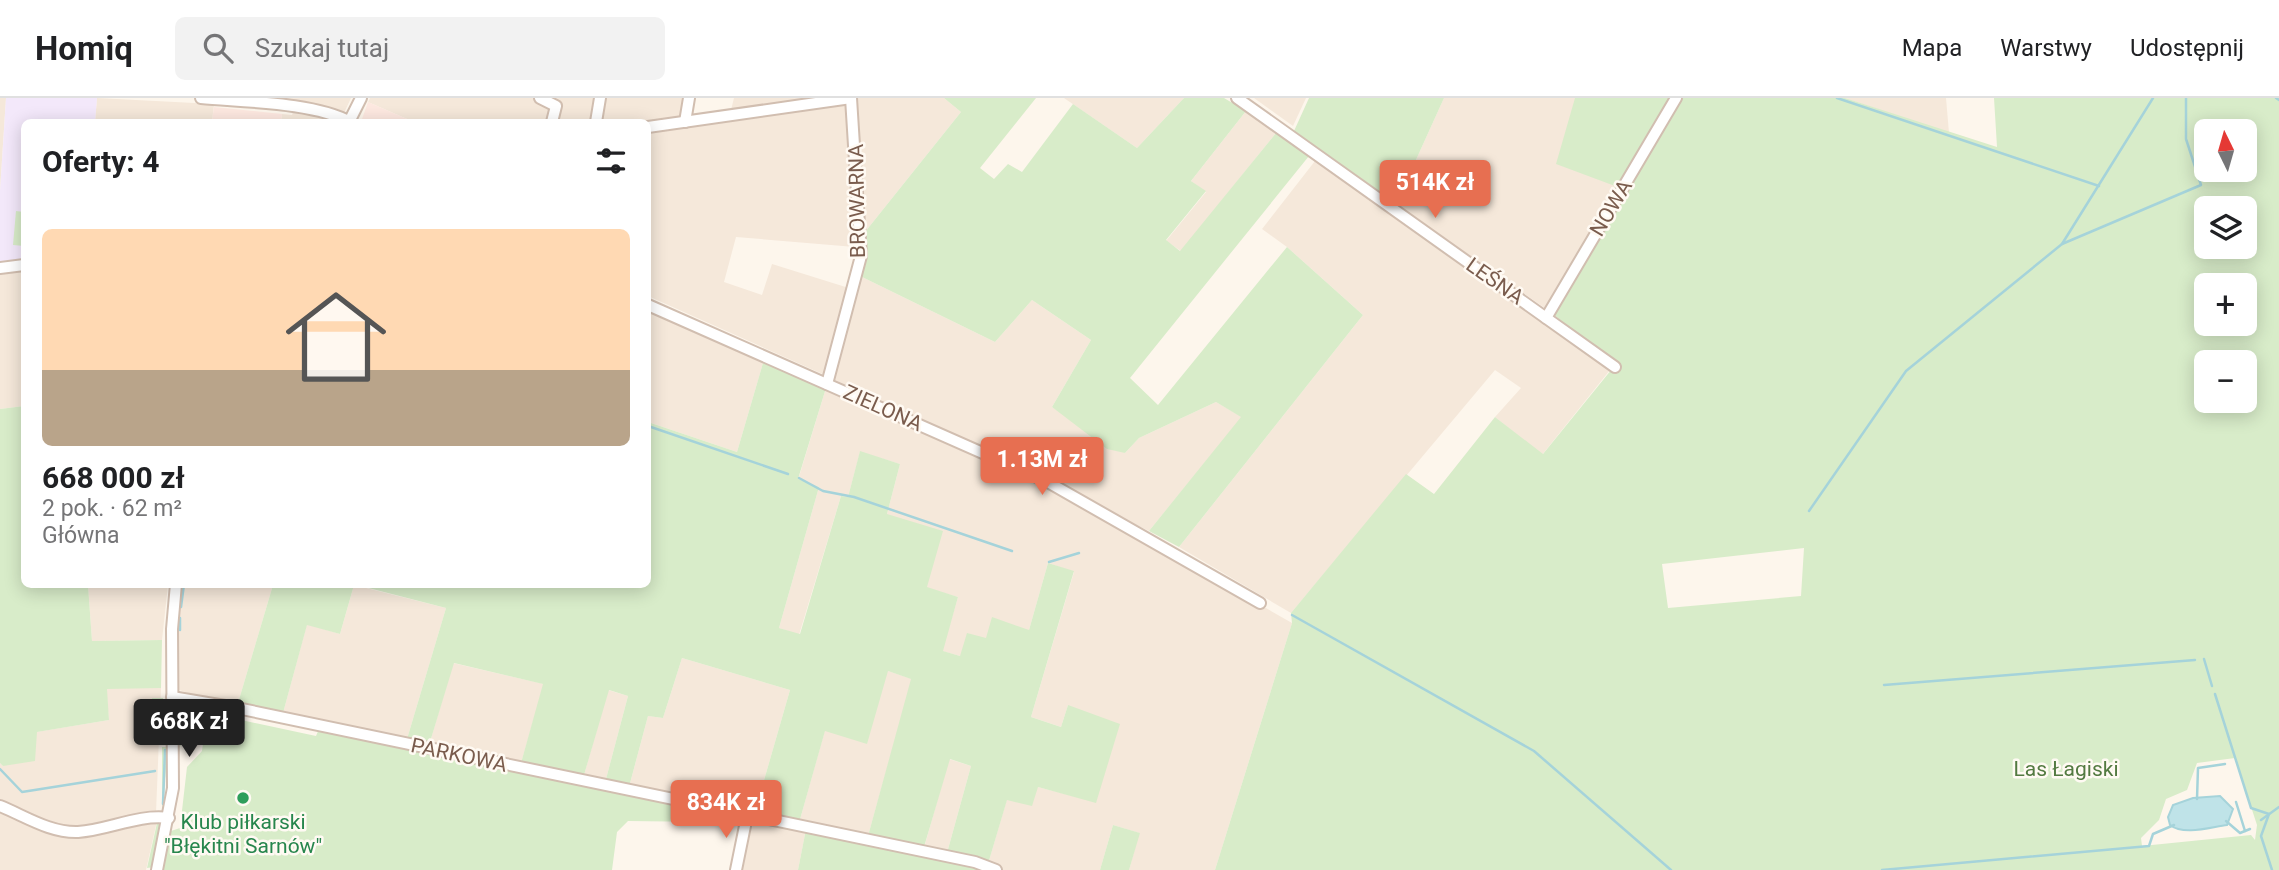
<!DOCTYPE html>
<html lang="pl">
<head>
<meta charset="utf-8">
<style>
  :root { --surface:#fff; --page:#f2f2f2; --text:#202124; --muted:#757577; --line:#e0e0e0; --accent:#e76f51 }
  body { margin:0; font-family:Roboto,sans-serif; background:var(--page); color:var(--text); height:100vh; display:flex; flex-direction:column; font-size:26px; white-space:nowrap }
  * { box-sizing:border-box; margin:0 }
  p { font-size:23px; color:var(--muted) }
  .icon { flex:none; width:38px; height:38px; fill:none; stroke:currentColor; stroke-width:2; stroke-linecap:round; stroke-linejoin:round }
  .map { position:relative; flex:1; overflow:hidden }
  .panel { position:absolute; left:21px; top:21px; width:630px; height:469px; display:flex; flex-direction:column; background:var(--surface); border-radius:10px; box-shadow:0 4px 18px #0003 }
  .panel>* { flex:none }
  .needle { width:46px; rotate:355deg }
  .fabs { position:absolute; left:2194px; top:21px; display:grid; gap:14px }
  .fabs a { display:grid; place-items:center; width:63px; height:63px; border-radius:10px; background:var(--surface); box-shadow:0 4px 18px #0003; font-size:35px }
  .price { position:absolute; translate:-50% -60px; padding:0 16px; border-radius:7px; background:var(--accent); color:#fff; font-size:23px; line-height:46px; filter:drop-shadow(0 2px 4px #0008) }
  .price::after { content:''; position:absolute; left:50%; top:42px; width:21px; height:16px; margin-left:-10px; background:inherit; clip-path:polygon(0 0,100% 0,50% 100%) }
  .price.on { background:#222; color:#fff }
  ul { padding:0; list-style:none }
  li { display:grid; align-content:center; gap:14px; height:371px; padding:0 21px }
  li+li { border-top:2px solid var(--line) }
  li span { display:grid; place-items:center; height:217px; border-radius:10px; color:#555 }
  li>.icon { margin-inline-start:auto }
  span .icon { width:126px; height:126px; fill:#fffc; stroke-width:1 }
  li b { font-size:30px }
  h2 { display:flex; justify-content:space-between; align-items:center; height:84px; padding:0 21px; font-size:30px }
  header { display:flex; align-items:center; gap:42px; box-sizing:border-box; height:98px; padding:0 35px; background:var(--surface); border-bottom:2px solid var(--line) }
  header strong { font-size:33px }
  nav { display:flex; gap:38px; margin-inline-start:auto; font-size:24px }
  .search { width:490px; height:63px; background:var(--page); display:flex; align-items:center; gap:18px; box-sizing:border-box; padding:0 24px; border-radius:10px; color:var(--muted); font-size:26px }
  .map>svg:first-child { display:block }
  .residential { fill:#f5e8da }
  .commercial { fill:#fde8e0 }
  .education { fill:#f3e8fa }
  .green { fill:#d8ecc9; fill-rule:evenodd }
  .water { fill:#bfe3e8; stroke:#a5d3da; stroke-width:2 }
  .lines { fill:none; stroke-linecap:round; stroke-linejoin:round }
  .stream { stroke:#a5d3da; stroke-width:2.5 }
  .minor-casing { stroke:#d1beb0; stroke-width:14 }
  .minor { stroke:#fff; stroke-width:10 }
  .leisure-dot { fill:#2e9e5b; stroke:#fffaf3; stroke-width:2.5 }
  .labels { text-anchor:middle; stroke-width:5; stroke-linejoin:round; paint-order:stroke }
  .street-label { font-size:21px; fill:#7a5c4d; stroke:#fffaf3 }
  .park-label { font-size:21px; fill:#537a41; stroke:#fffaf3 }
  .leisure-label { font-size:21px; fill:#27864d; stroke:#fffaf3 }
</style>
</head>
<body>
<header>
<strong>Homiq</strong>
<div class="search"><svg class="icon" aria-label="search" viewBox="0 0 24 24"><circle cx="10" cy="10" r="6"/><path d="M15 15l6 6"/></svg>Szukaj tutaj</div>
<nav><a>Mapa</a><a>Warstwy</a><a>Udostępnij</a></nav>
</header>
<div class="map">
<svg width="2279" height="772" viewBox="0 0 2279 772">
  <rect width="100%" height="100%" fill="#fdf6ec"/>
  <g class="residential">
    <path d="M0,0H6L0,93Z"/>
    <path d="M97,0L214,6L212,24H95Z"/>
    <path d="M273,0H351L344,15Z"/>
    <path d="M370,0H691L690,26L848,5L855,149L736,139L724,184L762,197L772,166L852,191L827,278L648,198V24H414L368,4Z"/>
    <path d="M734,0H840L731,12Z"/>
    <path d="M855,0H944L961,14L865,134Z"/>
    <path d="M1064,0H1184L1137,50Z"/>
    <path d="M1254,0H1306L1293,28Z"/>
    <path d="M1444,0H1671L1615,88L1549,213L1396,106Z"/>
    <path d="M1845,0H1946L1949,35Z"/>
    <path d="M1246,13L1276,35L1181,153L1166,143L1206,94L1191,83Z"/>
    <path d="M293,14L327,19L339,24H281L282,16L292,17Z"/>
    <path d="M1315,63L1427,137L1610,272L1542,357L1495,319L1521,290L1495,272L1291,515L1179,449L1363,217L1287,149L1262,131Z"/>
    <path d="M24,162V308L0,311V165Z"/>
    <path d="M858,177L995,244L1032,202L1091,242L1052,309L1125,355L1139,340L1216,304L1242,319L1149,433L835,282Z"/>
    <path d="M648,213L678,223L763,265L737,354L648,324Z"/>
    <path d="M826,290L1045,384L1292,525L1215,772H1129L1139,735L1113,727L1100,772H1003L988,766L1007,701L1038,689L1096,704L1068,607L1061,629L1031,619L1074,474L1048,465L1029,532L986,540L960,558L942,553L958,499L926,490L887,416L900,366L860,354L848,399L841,398L799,537L779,530L819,389L798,382Z"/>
    <path d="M88,487H168L162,542L92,543Z"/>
    <path d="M181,487H273L238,605L214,603L176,591Z"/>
    <path d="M354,487L446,510L407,641L283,615L307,526L340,536Z"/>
    <path d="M682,560L790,592L754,717L629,689L648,618L663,620Z"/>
    <path d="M453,565L544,586L521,665L430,644Z"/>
    <path d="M888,573L912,581L868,738L799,725L825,632Z"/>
    <path d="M106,590H161L156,715L67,730L0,704V665L3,668L36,634L109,622Z"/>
    <path d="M608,592L628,598L606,681L584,677Z"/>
    <path d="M949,661L971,668L947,755L924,750Z"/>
    <path d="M0,710L76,736L157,723L146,772H0Z"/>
    <path d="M750,719L806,731L798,772H739Z"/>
  </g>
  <g class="commercial">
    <path d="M368,4L414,24H361Z"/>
    <path d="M214,9L282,16L281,24H212Z"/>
  </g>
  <path class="education" d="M6,0H97L95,24H24V162L0,165V93Z"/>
  <g class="green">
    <path d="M944,0H1036L980,70L994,81L1008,66L1022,74L1073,6L1137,50L1184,0H1224L1246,13L1191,83L1206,93L1166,142L1180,153L1276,35L1309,58L1130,280L1158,307L1287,149L1363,217L1179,449L1149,433L1241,319L1216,304L1139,340L1125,355L1107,351L1052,309L1091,242L1032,202L995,244L858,177L865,134L961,14Z"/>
    <path d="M1309,0H1444L1396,106L1294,33Z"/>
    <path d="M1575,0H1845L1997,49L1994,0H2279V772H1215L1292,525L1291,515L1406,376L1434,396L1495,319L1543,356L1616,266L1549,213L1615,88L1556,66ZM2207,33H2245V72H2207ZM2207,110H2245V149H2207ZM2207,187H2245V226H2207ZM2207,264H2245V303H2207ZM1804,450L1801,498L1668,510L1662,466ZM2235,660L2257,727L2255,742L2251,737L2142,748L2141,740L2159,722L2166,701L2187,692L2197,665Z"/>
    <path d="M16,113L24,114V148L13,147Z"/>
    <path d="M763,265L826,290L798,381L819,389L779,530L800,536L841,398L848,399L860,353L900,366L887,416L943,433L927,489L958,499L943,553L960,558L967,535L986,540L992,519L1029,532L1048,465L1074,473L1031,619L1061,629L1068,607L1120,626L1096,705L1038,689L1032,708L1007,702L988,766L947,755L971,668L950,661L924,749L868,738L911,581L888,573L867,646L825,633L799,725L754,717L790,592L682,560L663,620L648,618L629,689L606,681L628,598L609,592L584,677L521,665L543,586L454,565L430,644L407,641L446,510L357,487L648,486V324L737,354Z"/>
    <path d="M24,308V486L88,487L92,543L162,542L161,590L107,591L109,622L37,634L35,663L3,668L0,665V311Z"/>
    <path d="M273,487H354L340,536L307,527L283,615L238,605Z"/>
    <path d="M152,600H163V617L152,618Z"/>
    <path d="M179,606L185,616L186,644L177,650L176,607Z"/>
    <path d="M215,611L242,617L241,622L316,638L319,631L719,716L707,724L628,723L617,734L612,772H161L171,733L180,730L187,669L202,653L207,616L214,617Z"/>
    <path d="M162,649H168L162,714Z"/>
    <path d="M157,725L163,726L154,769L147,770Z"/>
    <path d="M1113,727L1140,735L1129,772H1100Z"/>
    <path d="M806,731L987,772H798Z"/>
  </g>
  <path class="water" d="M2220,698L2233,711L2227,727C2211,729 2184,738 2170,727L2168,719L2173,707L2193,700Z"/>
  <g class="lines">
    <g class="stream">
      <path d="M1837,0L2099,88"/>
      <path d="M2276,0L2279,2"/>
      <path d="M2062,146L2201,87L2186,41V0"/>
      <path d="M648,328L788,376"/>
      <path d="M799,380L823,393L854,399L1012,453"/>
      <path d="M1809,413L1906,273L2062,146L2153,0"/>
      <path d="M1049,464L1079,455"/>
      <path d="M181,509L184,486"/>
      <path d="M1292,517L1534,653L1671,772"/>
      <path d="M180,532V520"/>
      <path d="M2204,561L2212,588"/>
      <path d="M1884,587L2195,562"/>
      <path d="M2215,596L2251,710L2269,716L2261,738L2272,772"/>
      <path d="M0,671L22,694L155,673"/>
      <path d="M2197,701L2198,670L2225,666"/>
      <path d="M2236,704L2245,733"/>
      <path d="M163,706L165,652"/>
      <path d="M2261,722L2279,709"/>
      <path d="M2226,723L2240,735L2250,731"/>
      <path d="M1882,772L2149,748L2153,736L2174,727"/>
    </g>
    <defs>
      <g id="minor">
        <path d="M201,0C242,4 314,4 350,24"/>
        <path d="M540,0L556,8L552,24"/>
        <path d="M1237,0L1615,269"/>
        <path d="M349,24L361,0"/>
        <path d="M596,24L600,0"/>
        <path d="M685,24L689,0"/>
        <path d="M648,29L851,0"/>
        <path d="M0,170L24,167"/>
        <path d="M648,207L1046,383L1260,505"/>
        <path d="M1546,220L1676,0"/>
        <path d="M827,286L861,158L851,0"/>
        <path d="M172,599L237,610L975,764L996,772"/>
        <path d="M0,708C25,718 50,735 78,734C109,732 137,716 169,720"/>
        <path d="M157,772L173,690L172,531L176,486"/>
        <path d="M736,772L747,718"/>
      </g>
    </defs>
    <use href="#minor" class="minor-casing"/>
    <use href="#minor" class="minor"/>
  </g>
  <circle class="leisure-dot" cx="243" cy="700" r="7"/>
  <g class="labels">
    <g class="street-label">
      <text transform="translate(857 103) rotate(-91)" y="7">BROWARNA</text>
      <text transform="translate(1611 110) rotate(-59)" y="7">NOWA</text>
      <text transform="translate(1495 183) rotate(35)" y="7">LEŚNA</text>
      <text transform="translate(883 310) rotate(24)" y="7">ZIELONA</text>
      <text transform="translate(459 657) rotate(12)" y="7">PARKOWA</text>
    </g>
    <g class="park-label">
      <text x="2066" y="678">Las Łagiski</text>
    </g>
    <g class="leisure-label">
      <text x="243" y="731">Klub piłkarski<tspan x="243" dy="24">"Błękitni Sarnów"</tspan></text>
    </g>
  </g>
</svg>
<div class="fabs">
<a><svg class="needle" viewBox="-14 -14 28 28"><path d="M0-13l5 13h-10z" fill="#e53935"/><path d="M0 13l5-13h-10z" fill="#757577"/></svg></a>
<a><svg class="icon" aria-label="layers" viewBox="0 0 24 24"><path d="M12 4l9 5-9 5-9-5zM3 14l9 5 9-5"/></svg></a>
<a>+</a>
<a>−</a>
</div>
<b class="price" style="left:1435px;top:122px">514K zł</b>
<b class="price" style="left:1042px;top:399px">1.13M zł</b>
<b class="price on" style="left:189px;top:661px">668K zł</b>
<b class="price" style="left:726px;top:742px">834K zł</b>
<section class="panel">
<h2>Oferty: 4<svg class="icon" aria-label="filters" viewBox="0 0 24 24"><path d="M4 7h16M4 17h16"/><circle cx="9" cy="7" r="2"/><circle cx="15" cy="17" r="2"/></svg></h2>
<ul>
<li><span style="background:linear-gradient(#ffd9b3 65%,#b9a48a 0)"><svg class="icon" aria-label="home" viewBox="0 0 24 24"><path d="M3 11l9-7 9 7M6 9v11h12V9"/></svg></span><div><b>668 000 zł</b><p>2 pok. · 62 m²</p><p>Główna</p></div></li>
</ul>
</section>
</div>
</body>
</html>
